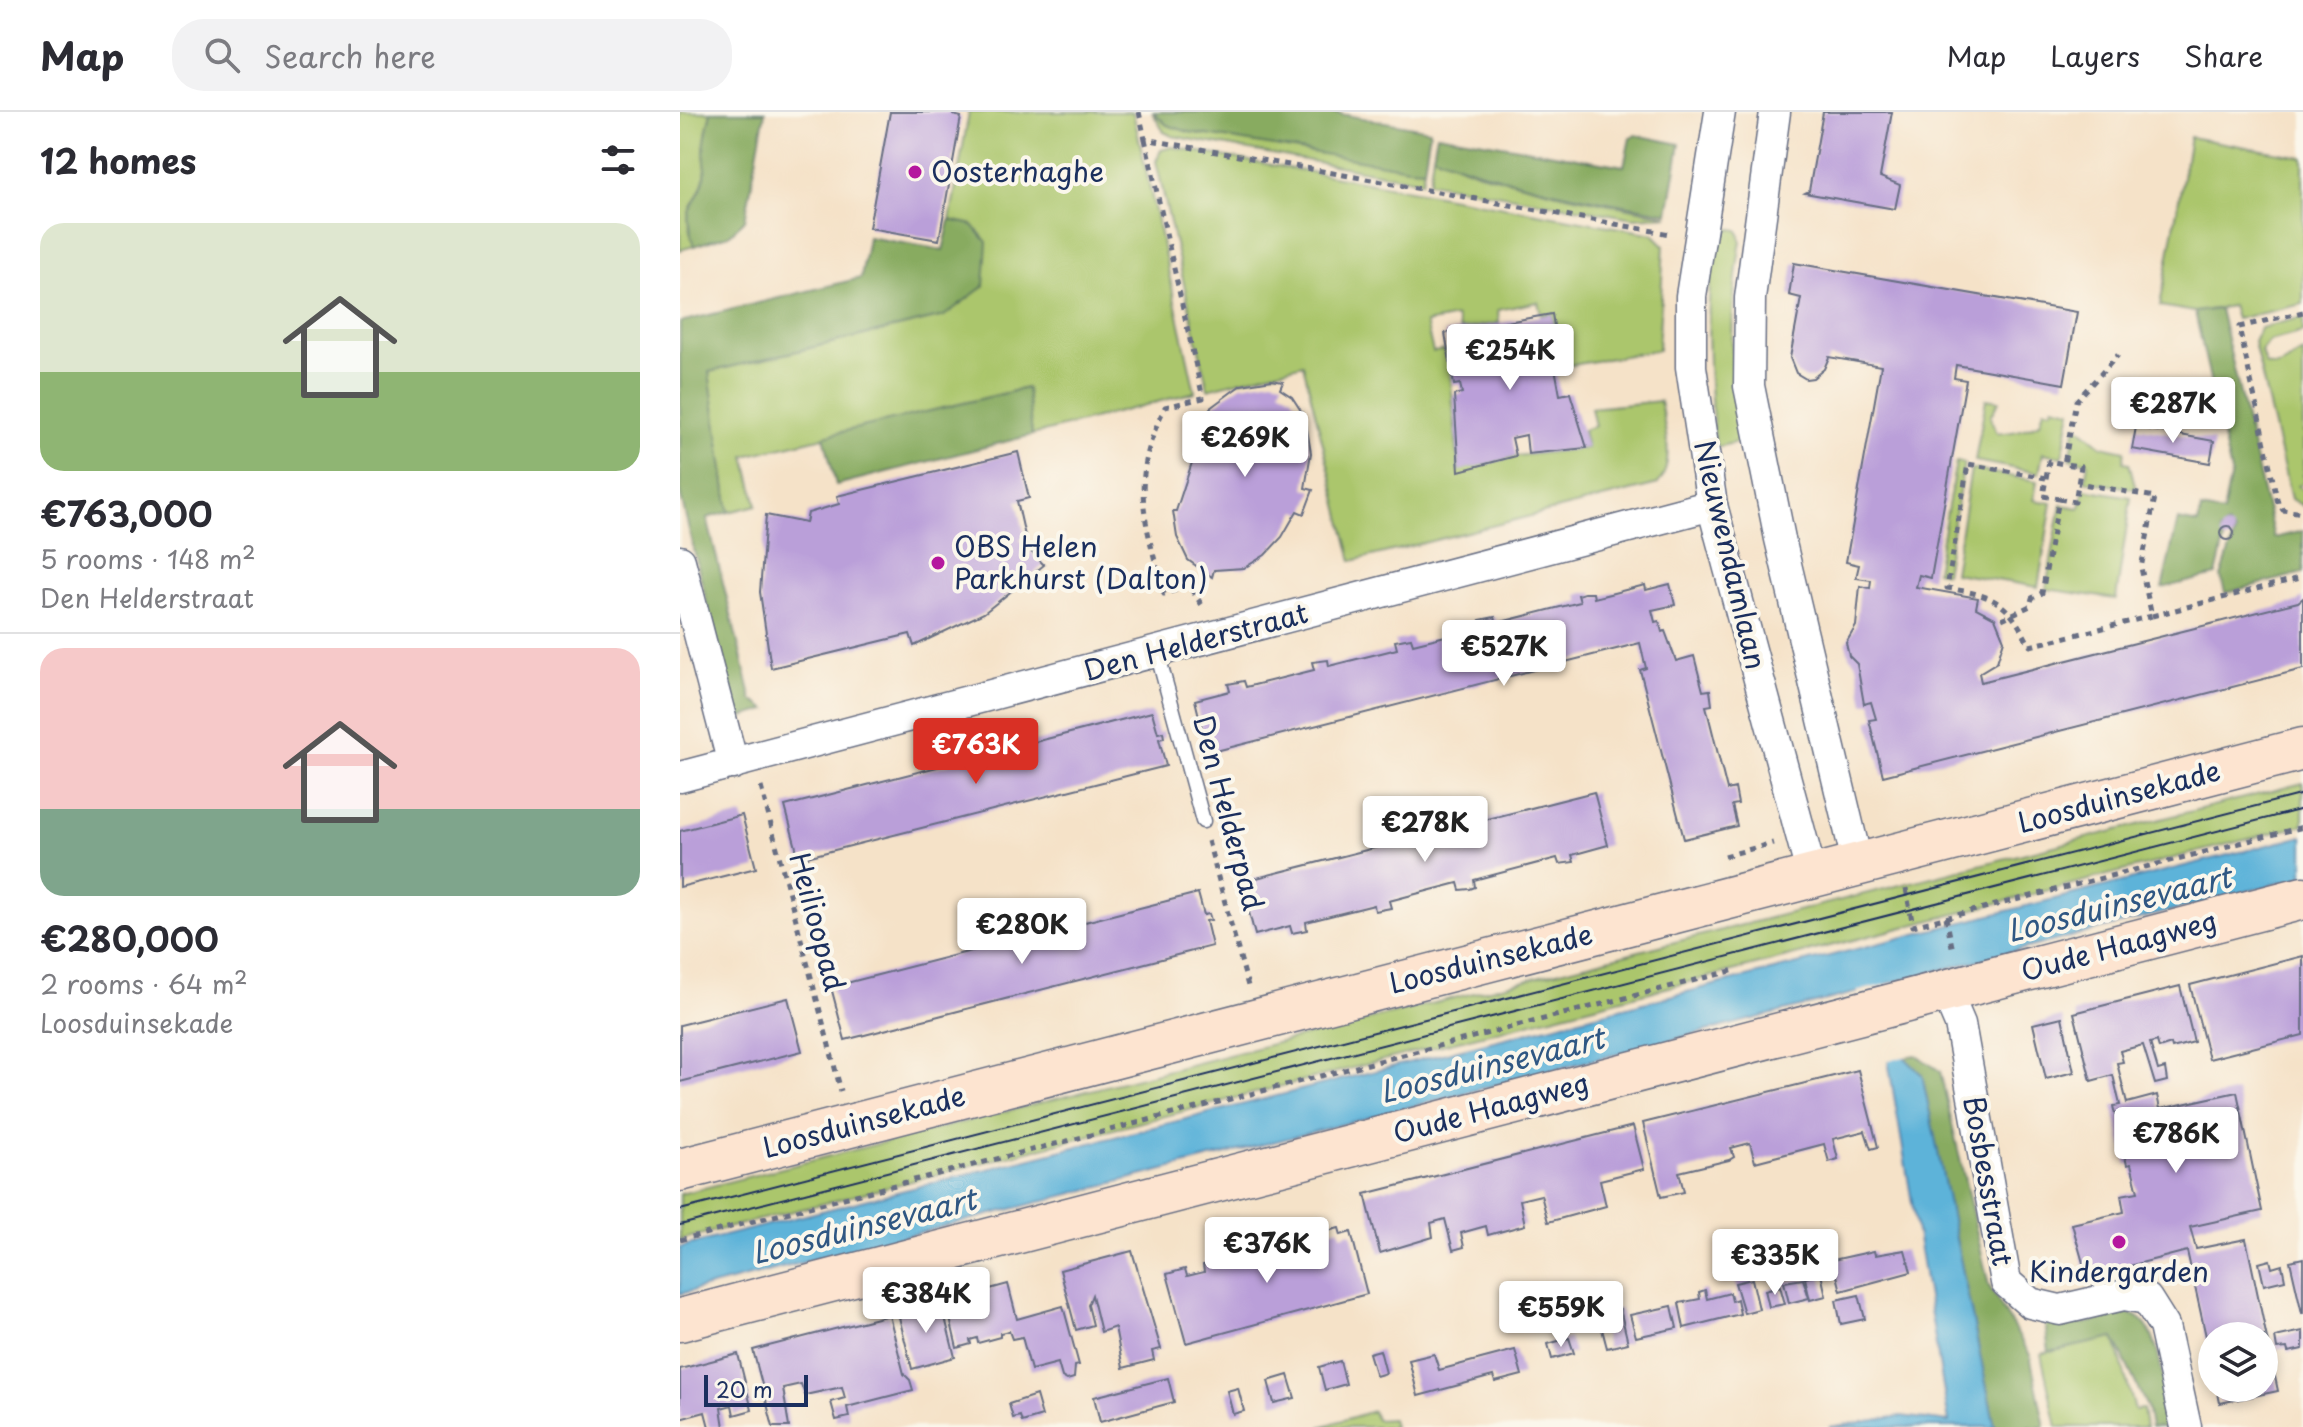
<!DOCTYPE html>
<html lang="en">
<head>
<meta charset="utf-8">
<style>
  :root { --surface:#fff; --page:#f2f2f3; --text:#2b2b33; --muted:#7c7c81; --line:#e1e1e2; --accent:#d93025 }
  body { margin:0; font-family:"Playpen Sans",sans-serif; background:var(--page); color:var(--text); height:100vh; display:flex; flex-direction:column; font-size:30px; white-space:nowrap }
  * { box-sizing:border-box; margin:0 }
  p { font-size:26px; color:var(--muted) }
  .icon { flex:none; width:44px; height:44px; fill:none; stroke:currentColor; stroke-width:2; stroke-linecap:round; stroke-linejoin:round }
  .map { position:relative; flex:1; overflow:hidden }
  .sheet { display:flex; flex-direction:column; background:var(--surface); width:680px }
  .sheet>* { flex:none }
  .buttons { position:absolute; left:1518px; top:1210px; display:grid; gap:16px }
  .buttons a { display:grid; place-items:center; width:80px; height:80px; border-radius:50%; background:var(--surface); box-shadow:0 4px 12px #0003; font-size:40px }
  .scale { position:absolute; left:24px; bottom:20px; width:104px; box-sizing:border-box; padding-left:8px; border:4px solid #1b2f5e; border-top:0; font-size:22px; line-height:28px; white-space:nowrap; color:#1b2f5e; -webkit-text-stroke:6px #fbf7ec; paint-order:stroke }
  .price { position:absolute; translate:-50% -68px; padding:0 18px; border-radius:8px; background:#fff; color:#222; font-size:26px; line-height:52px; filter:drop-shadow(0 2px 4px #0008) }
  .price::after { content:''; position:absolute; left:50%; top:48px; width:24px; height:18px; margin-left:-12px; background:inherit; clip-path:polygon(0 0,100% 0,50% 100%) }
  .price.on { background:var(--accent); color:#fff }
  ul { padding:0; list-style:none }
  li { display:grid; align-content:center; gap:16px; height:424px; padding:0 40px }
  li+li { border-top:2px solid var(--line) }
  li span { display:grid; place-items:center; height:248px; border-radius:24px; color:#555 }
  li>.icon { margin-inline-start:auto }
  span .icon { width:144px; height:144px; fill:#fffc; stroke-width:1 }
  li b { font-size:34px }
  h2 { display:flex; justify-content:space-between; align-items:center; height:96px; padding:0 40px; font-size:34px }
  header { display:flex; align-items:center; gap:48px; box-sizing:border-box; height:112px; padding:0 40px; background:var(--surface); border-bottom:2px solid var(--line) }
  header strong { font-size:38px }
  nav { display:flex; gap:44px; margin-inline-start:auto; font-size:28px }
  .search { width:560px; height:72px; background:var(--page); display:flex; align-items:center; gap:20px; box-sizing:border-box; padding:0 28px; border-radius:32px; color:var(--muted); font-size:30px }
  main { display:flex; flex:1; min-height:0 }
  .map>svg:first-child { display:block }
  .green { fill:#abc66c; stroke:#637a65; stroke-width:2 }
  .forest { fill:#88ab60; stroke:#526d5f; stroke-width:2 }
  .water { fill:#5db3d9; stroke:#3c719c; stroke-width:2 }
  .pier { fill:#f5e2c8 }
  .building { fill:#ba9fd9 }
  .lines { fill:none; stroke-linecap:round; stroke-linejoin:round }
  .lane-casing { stroke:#676e83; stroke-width:17 }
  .street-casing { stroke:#676e83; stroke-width:33 }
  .secondary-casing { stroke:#676e83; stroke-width:45 }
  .path { stroke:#676e83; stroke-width:5; stroke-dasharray:6 6; stroke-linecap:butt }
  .lane { stroke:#fff; stroke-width:14 }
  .street { stroke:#fff; stroke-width:30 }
  .secondary { stroke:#fde4d0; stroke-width:42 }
  .tram { stroke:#1b2f5e; stroke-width:2 }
  .poi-dot { fill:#b5179e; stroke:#fbf7ec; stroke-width:3 }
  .labels { text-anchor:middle; stroke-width:8; stroke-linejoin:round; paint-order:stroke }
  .poi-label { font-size:28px; fill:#1b2f5e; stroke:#fbf7ec; text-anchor:start }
  .street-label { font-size:28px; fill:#1b2f5e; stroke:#fbf7ec }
  .water-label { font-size:30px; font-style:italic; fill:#2f5783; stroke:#fbf7ec }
</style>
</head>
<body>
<header>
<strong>Map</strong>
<div class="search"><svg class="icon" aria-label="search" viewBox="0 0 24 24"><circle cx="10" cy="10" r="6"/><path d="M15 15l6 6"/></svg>Search here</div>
<nav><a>Map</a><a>Layers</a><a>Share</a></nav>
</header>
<main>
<section class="sheet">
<h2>12 homes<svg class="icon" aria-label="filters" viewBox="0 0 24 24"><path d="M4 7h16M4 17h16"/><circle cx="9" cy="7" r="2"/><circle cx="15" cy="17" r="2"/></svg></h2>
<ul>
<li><span style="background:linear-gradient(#dfe7d0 60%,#8fb573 0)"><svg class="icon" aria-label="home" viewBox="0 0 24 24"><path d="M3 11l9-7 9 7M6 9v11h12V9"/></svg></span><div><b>€763,000</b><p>5 rooms · 148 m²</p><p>Den Helderstraat</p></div></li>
<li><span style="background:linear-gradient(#f6c9c9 65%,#7fa58c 0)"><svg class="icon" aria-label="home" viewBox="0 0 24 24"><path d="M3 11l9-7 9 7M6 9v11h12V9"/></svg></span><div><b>€280,000</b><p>2 rooms · 64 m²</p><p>Loosduinsekade</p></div></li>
</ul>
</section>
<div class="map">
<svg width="1623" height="1315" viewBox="0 0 1623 1315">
  <rect width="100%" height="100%" fill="#fbf7ec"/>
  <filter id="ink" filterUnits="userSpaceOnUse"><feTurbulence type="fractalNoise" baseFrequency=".0125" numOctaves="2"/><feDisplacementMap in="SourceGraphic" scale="16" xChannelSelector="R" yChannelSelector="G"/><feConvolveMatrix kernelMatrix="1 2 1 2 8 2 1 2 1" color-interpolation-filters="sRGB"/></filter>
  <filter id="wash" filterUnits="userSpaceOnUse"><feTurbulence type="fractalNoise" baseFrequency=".006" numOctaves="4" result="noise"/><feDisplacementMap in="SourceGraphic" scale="32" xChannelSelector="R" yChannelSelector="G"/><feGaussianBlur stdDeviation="1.8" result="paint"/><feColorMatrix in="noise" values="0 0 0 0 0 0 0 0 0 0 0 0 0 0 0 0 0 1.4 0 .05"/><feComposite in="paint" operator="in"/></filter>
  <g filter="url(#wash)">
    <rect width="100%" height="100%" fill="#f5e2c8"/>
    <g class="green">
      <path d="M0,0H31C28,12 25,26 24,38C24,47 27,56 25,64C15,102 0,89 14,134L0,138Z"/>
      <path d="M289,0H453L515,280L352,323L346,276L65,344L77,393L49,400L29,260L264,204L293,113L270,108Z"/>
      <path d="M472,0L487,13L509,20L744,57L742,69L492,24L484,20Z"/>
      <path d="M1510,25L1623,45V192L1556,207L1552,194L1515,200L1480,194Z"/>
      <path d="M492,35L973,122L984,133L978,238L881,255L872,202L861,203L858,190L818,198L819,211L780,218L776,205L746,211L753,240L768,238L779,358L836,344L907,336L903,318L915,314L911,296L980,289C984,316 996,349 978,372L672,449L623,252L528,277L476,49L481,38Z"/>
      <path d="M753,43L799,61L881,82L988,104L953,106L749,70Z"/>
      <path d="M1042,115L1058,118L1061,128C1050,194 1048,263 1062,329L1036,335C1027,262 1025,195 1035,122Z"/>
      <path d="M1623,205V220L1589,229L1581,239L1585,252C1601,260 1609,246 1623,240V371L1618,374L1623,378V394L1611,387L1574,230L1580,216Z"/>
      <path d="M1306,287L1319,289L1310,305L1317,321C1330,322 1348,317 1360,311L1364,297L1372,298L1373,294L1391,298L1382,345L1363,341L1359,361L1295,349Z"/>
      <path d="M1396,313L1422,334L1445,339L1443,350L1449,351L1456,377L1405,369L1408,350L1390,347Z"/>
      <path d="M1276,350L1284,351L1265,461L1256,459Z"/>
      <path d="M1291,357L1357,369L1354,388L1372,391L1358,475L1274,461Z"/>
      <path d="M1404,377L1451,385L1436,487L1366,477L1381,393L1400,396Z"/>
      <path d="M1623,671V713L0,1128V1082Z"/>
      <path d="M1434,1225L1455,1298L1463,1297L1466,1315H1377L1361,1242Z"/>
      <path d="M693,1299L696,1308L712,1307L714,1315H640Z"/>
    </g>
    <g class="forest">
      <path d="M31,0H85L65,108L49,123L14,134C0,89 15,102 25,64C27,56 24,47 24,38C25,26 28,12 31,0Z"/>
      <path d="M473,0H649L750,18L744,57L728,56L509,20L487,13Z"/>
      <path d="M757,22L944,54L950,26L956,23L1000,32L988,101C908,87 829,73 753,43Z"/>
      <path d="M270,108L293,113L307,130L304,174L264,204L29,260L49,400L27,406L72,588L87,598L55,607L0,381V210L181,166L188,125L263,138Z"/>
      <path d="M1540,197L1594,426L1623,419V461L1545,481L1541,465L1555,421L1547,413L1540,419L1544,429L1536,463L1482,476L1498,408L1518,412L1521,397L1543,401L1551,361L1515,200Z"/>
      <path d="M347,276L352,323L156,373L144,324Z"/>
      <path d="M1236,943L1260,959L1309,1174L1350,1243L1365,1315H1315L1242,963L1224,945Z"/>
      <path d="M1447,1202C1479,1204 1482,1268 1488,1293L1481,1295L1486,1315H1471L1467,1295L1434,1226L1369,1240L1365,1212H1402Z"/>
    </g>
    <path class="water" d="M1623,724V765L1206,872L1224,945L1242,963L1315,1315H1149L1221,1304L1269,1310L1208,948L1190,877L0,1182V1135Z"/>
    <path class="pier" d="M1221,869L1222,873L1211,875L1229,944L1204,949L1188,881L1178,883V879Z"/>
    <g id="blocks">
      <g class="building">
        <path d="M210,0H273V3L281,5L259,128L189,116Z"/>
        <path d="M1143,0H1212L1200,65L1220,73L1215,97L1125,81L1129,79Z"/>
        <path d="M1114,151L1397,200L1384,272L1276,253L1274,266L1286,268L1251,466L1239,463L1236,475L1298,486L1296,496L1315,506L1324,528L1317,550L1299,561L1301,570L1618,490L1623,486V557L1203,664L1189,608L1196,607L1191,590L1184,592L1177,552L1169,544L1166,531L1176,514L1180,474L1190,476L1191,468L1176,466L1179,453L1166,450L1201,254L1149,245L1144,257L1133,266L1126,267L1116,261L1110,246L1121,186L1109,183Z"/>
        <path d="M872,202L881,254L875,256L880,283L890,281L907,336L848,342L846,323L832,326L836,344L779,359L774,283L782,281L780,272L774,273L765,221Z"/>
        <path d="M592,268L603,270L600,277L612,285L625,305L631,341L625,376L633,378L624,402L617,399L602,425L585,443L564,456L534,458L532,465L508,448L497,425L493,399H496L530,296L561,273Z"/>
        <path d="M1456,315L1534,329L1530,351L1452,337Z"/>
        <path d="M338,340L349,386L337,389L345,424L340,428L364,453L304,501L234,534L230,522L91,556L80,480L86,403L126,411L128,401L159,392L157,384Z"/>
        <circle cx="1547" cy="421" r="7"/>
        <path d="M990,472L995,493L972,498L975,510L979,509L982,520L985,519L996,549L1014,544L1023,579L1030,578L1032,593L1026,594L1047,678L1055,676L1058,692L1052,693L1057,714L1004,727L960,558L966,556L960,531L528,641L515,588L550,579L548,572L564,569L566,575L634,558L632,550L648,548L649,554L717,537L715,529L731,526L733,532L802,515L800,508L815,505L817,511L900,490L898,483L904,481H913L914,486L965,473L966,478Z"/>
        <path d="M472,600L478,621L483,620L484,626L479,627L486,654L119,747L105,694Z"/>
        <path d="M914,680L928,733L892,743L894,750L879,752L877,746L794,768L795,775L790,777L780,778L778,771L709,789L711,796L695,799L694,793L626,810L627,818L612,821L610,814L575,823L561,770Z"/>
        <path d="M62,703L76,756L0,775V719Z"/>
        <path d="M518,781L524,803L529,802L531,808L526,809L532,834L165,928L151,875Z"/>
        <path d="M1623,844V923L1529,947L1510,873Z"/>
        <path d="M1500,874L1514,930L1492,936L1491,932L1479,936L1477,929L1470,931L1478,958L1485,956L1487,969L1475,972L1463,933L1440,939L1443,950L1437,951L1447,991L1477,983L1480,997L1557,980L1582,1099L1510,1115L1516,1137L1566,1127L1598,1279L1540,1291L1537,1276H1584V1224H1532L1531,1247L1507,1139L1407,1165L1392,1112L1444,1100L1441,1083L1458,1080L1451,1052L1447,1053L1433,994L1440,993L1433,963L1411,969L1394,901Z"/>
        <path d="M108,886L122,939L0,970V913Z"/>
        <path d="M1382,905L1394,960L1366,967L1353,912Z"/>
        <path d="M1178,958L1198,1035L1191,1037L1185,1019L1153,1027L1158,1047L1149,1050L1144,1032L1075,1050L1070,1031L1051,1036L1054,1045L1049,1048L999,1060L1004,1080L981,1085L963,1011Z"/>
        <path d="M953,1014L964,1057L920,1068L926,1094L868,1110L861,1083L840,1088L845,1113L808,1123L806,1114L781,1121L784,1135L773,1138L765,1107L751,1111L753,1125L700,1141L685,1082Z"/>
        <path d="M659,1116L661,1123L671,1120L687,1182L506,1231L487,1162L505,1157L507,1164L524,1160L523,1153L556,1144L558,1150L576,1146L574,1139L608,1129L609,1137L627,1132L625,1125Z"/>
        <path d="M1225,1138L1231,1160L1161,1179L1153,1148L1194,1139L1195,1143Z"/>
        <path d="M452,1139L481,1237L472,1239L474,1248L443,1256L435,1215L421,1220L412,1183L408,1193L413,1213L396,1218L380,1158Z"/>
        <path d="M1108,1145L1110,1155L1100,1158L1097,1148Z"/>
        <path d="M1623,1146V1201H1622L1610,1149Z"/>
        <path d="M1590,1148L1592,1156L1602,1153L1605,1168L1584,1173L1579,1151Z"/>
        <path d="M1141,1162L1146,1184L1130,1188L1125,1166Z"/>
        <path d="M1072,1167L1079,1197L1064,1201L1055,1171Z"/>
        <path d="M1123,1167L1129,1186L1109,1191L1104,1170Z"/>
        <path d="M328,1172L337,1207L383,1194L399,1253L395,1254L394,1266L387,1268L382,1265L378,1251L351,1258L342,1225L332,1227L329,1219L320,1221V1225L298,1231L297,1226L290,1228L291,1232L277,1236L266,1189Z"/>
        <path d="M1100,1174L1105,1192L1089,1195L1085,1178Z"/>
        <path d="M1025,1178L1027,1187L1050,1181L1052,1189L1057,1187L1060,1202L1004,1216L999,1191L1020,1187L1019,1180Z"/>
        <path d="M1179,1183L1185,1207L1161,1212L1156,1188Z"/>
        <path d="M261,1190L275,1245L232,1257L218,1201Z"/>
        <path d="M992,1194L997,1216L956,1225L950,1203Z"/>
        <path d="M940,1197L948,1231L927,1236L918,1202Z"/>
        <path d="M209,1203L224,1262L230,1268L233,1278L167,1295L169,1305L156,1308L151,1290L165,1286L162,1275L125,1283L121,1272L103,1276L109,1315H93L73,1238Z"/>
        <path d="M1623,1219V1237L1608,1240L1607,1236L1597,1237L1595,1225Z"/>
        <path d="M889,1226L894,1241L872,1247L868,1232Z"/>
        <path d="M700,1238L706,1261L696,1264L689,1241Z"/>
        <path d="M835,1238L842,1263L815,1270L813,1264L738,1284L729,1248L754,1242L759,1258Z"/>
        <path d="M58,1242L72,1298L54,1303L52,1293L41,1296L44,1315H29L25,1300L0,1307V1257Z"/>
        <path d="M660,1249L666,1272L645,1278L639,1255Z"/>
        <path d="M608,1263L615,1286L594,1291L588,1269Z"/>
        <path d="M488,1266L494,1290L420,1310L414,1285Z"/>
        <path d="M558,1276L564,1299L553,1302L547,1279Z"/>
        <path d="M356,1283L362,1304L342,1310L340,1304L333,1306L329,1292Z"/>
      </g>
    </g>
  </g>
  <g filter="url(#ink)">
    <use href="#blocks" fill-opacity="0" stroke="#676e83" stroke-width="2"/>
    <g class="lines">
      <defs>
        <path id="lane" d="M477,540L523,709"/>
        <g id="street">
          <path d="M1040,0L1011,184V255L1032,393L1132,764"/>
          <path d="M1095,0L1070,186L1069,274L1100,427L1178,754"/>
          <path d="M0,449L53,652"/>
          <path d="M0,665L1032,393"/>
          <path d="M1265,877L1280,912L1326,1170L1350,1191L1380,1198L1444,1183L1467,1187L1484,1214L1506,1315"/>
        </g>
        <g id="secondary">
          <path d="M0,1058L1623,637"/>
          <path d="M0,1208L1623,786"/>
        </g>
      </defs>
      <use href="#lane" class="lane-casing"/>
      <use href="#street" class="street-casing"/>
      <use href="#secondary" class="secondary-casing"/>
      <g class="path">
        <path d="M459,0L465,27L990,122"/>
        <path d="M465,27L523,286L485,295C449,369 464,407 484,482L509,474L524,496"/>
        <path d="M1623,200L1559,215L1598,391L1603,398L1623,401"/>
        <path d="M1366,366L1288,352L1267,476C1316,484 1328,490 1350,534L1472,504L1461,456L1475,385L1398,371"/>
        <path d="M1379,387L1395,390L1401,354L1384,352"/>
        <path d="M1472,504L1623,465"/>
        <path d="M1322,507L1350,494L1352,486L1362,481L1379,387L1363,384L1369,349L1384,352L1396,289L1438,243"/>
        <path d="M81,675L161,979"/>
        <path d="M528,729L568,874"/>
        <path d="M1045,744L1093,731"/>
        <path d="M1226,777L1233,814L1623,715"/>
        <path d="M1266,805L1273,839"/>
        <path d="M0,1128L1055,858"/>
      </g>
      <use href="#lane" class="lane"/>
      <use href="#street" class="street"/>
      <use href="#secondary" class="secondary"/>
      <g class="tram">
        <path d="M0,1098L1623,682"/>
        <path d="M0,1113L1623,697"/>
      </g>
    </g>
  </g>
  <g class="poi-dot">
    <circle cx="235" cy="60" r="8"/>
    <circle cx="258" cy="451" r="8"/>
    <circle cx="1439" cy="1130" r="8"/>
  </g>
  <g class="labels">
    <g class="poi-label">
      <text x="251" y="70">Oosterhaghe</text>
      <text x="274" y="445">OBS Helen<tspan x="274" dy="32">Parkhurst (Dalton)</tspan></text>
      <text x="1439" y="1170" text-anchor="middle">Kindergarden</text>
    </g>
    <g class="street-label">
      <text transform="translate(1050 443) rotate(77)" y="10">Nieuwendamlaan</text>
      <text transform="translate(516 530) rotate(-15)" y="10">Den Helderstraat</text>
      <text transform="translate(1439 685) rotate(-15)" y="10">Loosduinsekade</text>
      <text transform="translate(548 701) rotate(75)" y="10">Den Helderpad</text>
      <text transform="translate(137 810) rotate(75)" y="10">Heilioopad</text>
      <text transform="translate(1439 834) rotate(-15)" y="10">Oude Haagweg</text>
      <text transform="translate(811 847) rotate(-14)" y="10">Loosduinsekade</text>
      <text transform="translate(811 996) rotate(-15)" y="10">Oude Haagweg</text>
      <text transform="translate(184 1010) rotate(-15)" y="10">Loosduinsekade</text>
      <text transform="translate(1308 1069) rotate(80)" y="10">Bosbesstraat</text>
    </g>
    <g class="water-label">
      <text transform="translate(1439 793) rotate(-14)" y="10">Loosduinsevaart</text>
      <text transform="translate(812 954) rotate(-14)" y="10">Loosduinsevaart</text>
      <text transform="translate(184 1115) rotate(-14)" y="10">Loosduinsevaart</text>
    </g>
  </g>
</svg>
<div class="buttons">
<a><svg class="icon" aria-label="layers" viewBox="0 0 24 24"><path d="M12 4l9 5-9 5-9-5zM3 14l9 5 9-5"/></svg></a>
</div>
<div class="scale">20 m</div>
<b class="price" style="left:830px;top:280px">€254K</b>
<b class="price" style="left:1493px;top:333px">€287K</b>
<b class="price" style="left:565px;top:367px">€269K</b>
<b class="price" style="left:824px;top:576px">€527K</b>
<b class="price on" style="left:296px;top:674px">€763K</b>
<b class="price" style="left:745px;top:752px">€278K</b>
<b class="price" style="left:342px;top:854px">€280K</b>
<b class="price" style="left:1496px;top:1063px">€786K</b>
<b class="price" style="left:587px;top:1173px">€376K</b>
<b class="price" style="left:1095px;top:1185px">€335K</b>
<b class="price" style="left:246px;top:1223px">€384K</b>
<b class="price" style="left:881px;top:1237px">€559K</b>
</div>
</main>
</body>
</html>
